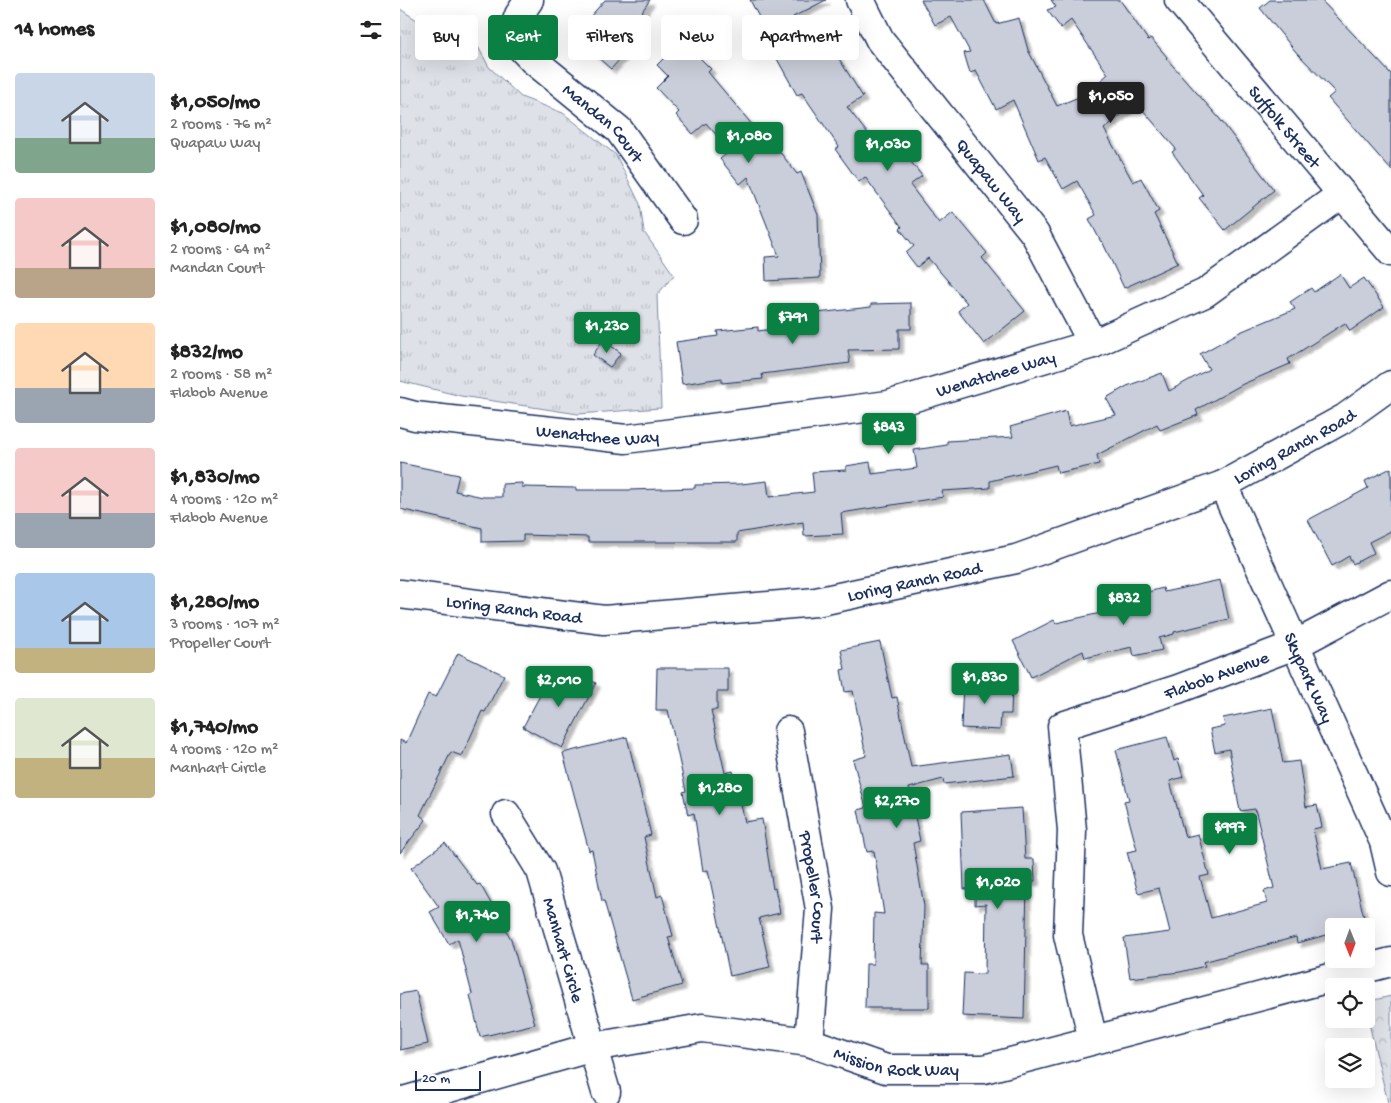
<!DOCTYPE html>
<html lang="en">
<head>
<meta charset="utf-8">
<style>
  :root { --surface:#fff; --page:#f6f6f6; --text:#222; --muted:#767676; --accent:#0b8043 }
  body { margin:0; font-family:"Gochi Hand",sans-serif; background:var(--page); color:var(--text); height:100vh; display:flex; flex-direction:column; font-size:19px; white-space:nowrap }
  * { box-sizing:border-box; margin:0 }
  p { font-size:16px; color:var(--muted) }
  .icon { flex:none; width:28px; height:28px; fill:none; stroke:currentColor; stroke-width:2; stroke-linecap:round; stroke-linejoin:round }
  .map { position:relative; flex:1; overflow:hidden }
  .panel { display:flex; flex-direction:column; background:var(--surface); width:400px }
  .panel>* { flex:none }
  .guide { position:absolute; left:15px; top:15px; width:475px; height:45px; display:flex; gap:10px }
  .needle { width:32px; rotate:179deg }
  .controls { position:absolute; left:925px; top:918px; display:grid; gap:10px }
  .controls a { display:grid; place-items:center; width:50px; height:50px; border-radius:5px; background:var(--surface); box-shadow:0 5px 20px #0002; font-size:25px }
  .scale { position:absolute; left:15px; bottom:12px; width:66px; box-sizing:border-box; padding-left:5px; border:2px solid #1b2f5e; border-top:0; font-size:14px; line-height:18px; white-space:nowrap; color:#1b2f5e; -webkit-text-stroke:4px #fff; paint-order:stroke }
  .price { position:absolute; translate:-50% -42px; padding:0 11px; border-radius:5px; background:var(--accent); color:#fff; font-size:16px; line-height:32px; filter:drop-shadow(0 1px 2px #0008) }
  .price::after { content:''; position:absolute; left:50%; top:30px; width:15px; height:11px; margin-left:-8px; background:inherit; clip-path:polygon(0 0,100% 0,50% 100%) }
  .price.active { background:#222; color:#fff }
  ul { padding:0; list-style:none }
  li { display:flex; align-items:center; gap:15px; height:125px; padding:0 15px }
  li span { display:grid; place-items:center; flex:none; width:140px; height:100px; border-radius:5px; color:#555 }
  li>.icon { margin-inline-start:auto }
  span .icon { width:60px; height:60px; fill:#fffc; stroke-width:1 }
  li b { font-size:21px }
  h2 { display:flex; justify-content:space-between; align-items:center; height:60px; padding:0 15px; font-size:21px }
  .pill { padding:0 18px; border-radius:5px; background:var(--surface); box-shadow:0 5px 20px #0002; font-size:18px; line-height:45px }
  .pill.active { background:var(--accent); color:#fff }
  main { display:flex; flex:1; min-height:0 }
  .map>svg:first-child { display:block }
  .grass { fill:url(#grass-tufts); stroke:#7c88a2 }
  .park { fill:url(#park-crowns); stroke:#7c88a2 }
  .building { fill:#caceda; stroke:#1b2f5e; filter:url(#shadow) }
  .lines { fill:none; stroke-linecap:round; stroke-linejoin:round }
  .minor-casing { stroke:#1b2f5e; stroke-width:31 }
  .minor { stroke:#fff; stroke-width:28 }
  .labels { text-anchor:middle; stroke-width:4.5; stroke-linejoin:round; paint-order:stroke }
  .street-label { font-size:18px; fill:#1b2f5e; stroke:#fff }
</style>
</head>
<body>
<main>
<section class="panel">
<h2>14 homes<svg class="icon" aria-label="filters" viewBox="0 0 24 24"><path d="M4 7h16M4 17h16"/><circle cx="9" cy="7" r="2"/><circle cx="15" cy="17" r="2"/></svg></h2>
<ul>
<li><span style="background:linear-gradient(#c9d6e8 65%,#7fa58c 0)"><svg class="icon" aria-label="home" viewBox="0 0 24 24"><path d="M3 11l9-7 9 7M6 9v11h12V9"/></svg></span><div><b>$1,050/mo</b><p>2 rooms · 76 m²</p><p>Quapaw Way</p></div></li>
<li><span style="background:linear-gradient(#f6c9c9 70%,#b9a48a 0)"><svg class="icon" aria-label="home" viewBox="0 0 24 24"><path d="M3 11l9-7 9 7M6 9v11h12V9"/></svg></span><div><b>$1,080/mo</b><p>2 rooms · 64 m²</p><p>Mandan Court</p></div></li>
<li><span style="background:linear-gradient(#ffd9b3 65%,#9aa5b1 0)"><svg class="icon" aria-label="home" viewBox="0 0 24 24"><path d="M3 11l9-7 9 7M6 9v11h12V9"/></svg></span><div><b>$832/mo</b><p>2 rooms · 58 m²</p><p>Flabob Avenue</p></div></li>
<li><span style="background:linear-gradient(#f6c9c9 65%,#9aa5b1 0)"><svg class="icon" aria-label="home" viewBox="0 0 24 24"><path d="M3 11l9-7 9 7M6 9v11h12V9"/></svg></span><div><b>$1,830/mo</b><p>4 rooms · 120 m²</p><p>Flabob Avenue</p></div></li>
<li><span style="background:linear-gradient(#a9c7e8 75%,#c2b280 0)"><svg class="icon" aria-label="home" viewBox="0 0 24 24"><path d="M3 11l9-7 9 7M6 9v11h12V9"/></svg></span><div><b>$1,280/mo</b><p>3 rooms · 107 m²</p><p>Propeller Court</p></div></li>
<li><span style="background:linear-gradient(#dfe7d0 60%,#c2b280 0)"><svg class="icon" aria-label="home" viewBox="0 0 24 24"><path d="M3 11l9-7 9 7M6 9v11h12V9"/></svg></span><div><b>$1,740/mo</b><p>4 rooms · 120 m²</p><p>Manhart Circle</p></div></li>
</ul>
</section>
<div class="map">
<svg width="991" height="1103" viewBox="0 0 991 1103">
  <defs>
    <pattern id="grass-tufts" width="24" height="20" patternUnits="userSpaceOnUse" patternTransform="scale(1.25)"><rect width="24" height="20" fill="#dee1e7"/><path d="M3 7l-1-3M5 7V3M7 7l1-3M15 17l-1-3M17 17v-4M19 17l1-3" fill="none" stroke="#bec1c9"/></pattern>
    <pattern id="park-crowns" width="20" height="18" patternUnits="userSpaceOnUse" patternTransform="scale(1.25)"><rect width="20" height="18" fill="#dee1e7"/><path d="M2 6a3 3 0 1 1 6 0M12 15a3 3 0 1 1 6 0" fill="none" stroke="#bec1c9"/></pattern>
    <filter id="shadow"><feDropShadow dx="4.5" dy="4.5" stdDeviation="1" flood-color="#0004"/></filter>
  </defs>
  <rect width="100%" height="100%" fill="#fff"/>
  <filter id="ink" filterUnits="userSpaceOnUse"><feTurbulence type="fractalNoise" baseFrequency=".02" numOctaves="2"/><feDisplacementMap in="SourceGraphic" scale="10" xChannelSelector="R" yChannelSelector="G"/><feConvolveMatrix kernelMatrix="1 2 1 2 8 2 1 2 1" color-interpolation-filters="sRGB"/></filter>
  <g filter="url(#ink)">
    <path class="grass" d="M0,9L60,48L76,43L89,67L121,97L163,113L216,155L240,204L244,232L274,275L257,295L261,408L178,414L61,396L0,381Z"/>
    <path class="park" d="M991,996V1103H988L966,1011V1002Z"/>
    <g class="building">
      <path d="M205,0H250L228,31L237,40L211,69L173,36Z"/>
      <path d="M350,0H426L393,17L415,55L431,46L463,97L447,107L474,142L487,131L522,176L510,185L539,223L553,212L587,253L582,258L625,311L584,344L558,311L567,303L528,258L517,267L506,253L514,246L500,229L502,227L465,177L459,182L435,149L439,147L402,93L397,95L377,59L380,57Z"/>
      <path d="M521,0H584L596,24L619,18L628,50L657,106L705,86L700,81L708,74L671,20L661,28L647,10L656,7L651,0H720L748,40L751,38L767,57L766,58L819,118L874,190L825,230L799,198L803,195L772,152L776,149L736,102L704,129L733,182L741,178L759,211L754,214L778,263L724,288L702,241L701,242L689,219L696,215L677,181L663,189L645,157L639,160L613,100L596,109L576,71L570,73L564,53L570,52L551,17L535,25Z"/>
      <path d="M870,0H921L991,74V170L928,98L935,92L896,52L860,8Z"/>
      <path d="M282,40L311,69L308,72L354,127L358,124L397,174L401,172L418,215L420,278L366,281L365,257L379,256L348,177L340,184L320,159L330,151L306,123L293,134L276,115L279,112L256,88L268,76L257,65Z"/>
      <path d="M940,274L949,288L964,278L984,307L950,331L945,323L888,359L890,364L843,384L796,410L798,415L760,430L757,424L697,455L699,464L658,473L656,465L590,481V488L542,491L543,497L441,513L443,534L404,536L403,522L337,533V542H188V537L123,535V541L82,542V528L0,509V463L59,475L55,491L83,497H102V484L122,483V487L176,488V490H228L295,488V485L341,484L367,481L369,497L414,492L412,472L446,470V466L470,462L472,474L517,468L514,450L547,445V441L613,437L610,427L666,411L669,426L716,415L706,398L727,386L762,373L769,391L809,369L800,354L840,332L895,309L890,302L911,288L914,292Z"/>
      <path d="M511,303V329H499V349L448,350L450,363L362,374L363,379L322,383V378L282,384L276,342L318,336L317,331L358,327V331L418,323L417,313L471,307V304Z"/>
      <path d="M203,340L221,353L210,367L193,355Z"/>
      <path d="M991,468V531L969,542L974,553L953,564L949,556L932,566L908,520L968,488L965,481Z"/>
      <path d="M820,580L829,619L774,632V634L759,638L762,650L734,656L732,647L685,658L683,651L631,677L613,641L654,620L656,623L723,608L720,599L763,588L764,592Z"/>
      <path d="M480,642L492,698L497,697L511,767L611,754L614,776L544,784L543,779L509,788L520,841L513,843L524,906L522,965H529V1008H465L466,964H473L474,913L484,914L474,851L467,852L458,810L466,808L453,760L466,756L453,691L445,692L441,670L445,669L441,650Z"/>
      <path d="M58,653L104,675L85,712L82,711L62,756L51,752L20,815L26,820L0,853V740L6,743L28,694L36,697Z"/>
      <path d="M257,668H328V692H317V710H311L325,773L333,771L345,822L362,819L373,889L375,888L380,913L359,918L370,967L330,976L308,870L303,871L294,813L288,815L283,792L286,791L268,710H256Z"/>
      <path d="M170,670L196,683L162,748L123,727L151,675L164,682Z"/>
      <path d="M563,682L612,684L611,714H601L600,730L561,728Z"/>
      <path d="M872,708L883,763L899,761L906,807L917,805L922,827L913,829L922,869L951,863L966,926H934V933L897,943L896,937L803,962L805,966L780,972L730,978L724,938L770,932L759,888L738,893L727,852L737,850L724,801L729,800L716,750L767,737L774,761L778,759L783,777L770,781L785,837L798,834L809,875L800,877L811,918L867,903L864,891L874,888L855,809L840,811L829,749L815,752L810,729L825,726L823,718Z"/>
      <path d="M227,737L251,835L244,837L257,897L262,895L273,936L268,937L282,985L232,999L204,901H202L192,850L189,851L163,753Z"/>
      <path d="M622,808L625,859H634L635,881L627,882L624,1019L562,1016L564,973L585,974L586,904L575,905V888L564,889L561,812Z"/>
      <path d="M45,843L77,885L80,884L111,939L135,1024L80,1037L70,995L72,994L58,939L49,944L30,912L39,907L11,868Z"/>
      <path d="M16,991L28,1044L0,1050V994Z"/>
    </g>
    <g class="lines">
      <defs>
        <g id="minor">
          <path id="s1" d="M129,0L119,15L111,37L133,60L219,130L283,220"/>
          <path id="s2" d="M460,0L480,40L635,234L693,344"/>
          <path id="s3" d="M779,0L991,252"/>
          <path id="s4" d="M0,412L15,416L226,439L488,405L693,344L805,293L942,194"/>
          <path id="s5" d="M823,485L984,842L991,872"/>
          <path id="s6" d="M0,594L204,620L416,602L616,559L823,485L945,418L991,385"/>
          <path id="s7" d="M388,731L420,909L409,1042"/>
          <path id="s8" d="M106,814L141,871L206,1092"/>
          <path id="s9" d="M693,1040L668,935L672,830L662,726L778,689L895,645L991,594"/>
          <path id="s10" d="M0,1102L193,1047L302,1028L409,1042L486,1069H584L991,962"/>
        </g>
      </defs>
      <use href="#minor" class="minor-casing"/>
      <use href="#minor" class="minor"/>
    </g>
  </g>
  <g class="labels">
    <g class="street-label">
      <text dy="6" stroke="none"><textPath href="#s1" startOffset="168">Mandan Court</textPath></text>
      <text dy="6" stroke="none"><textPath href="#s3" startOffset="165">Suffolk Street</textPath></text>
      <text dy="6" stroke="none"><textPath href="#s2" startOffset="224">Quapaw Way</textPath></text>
      <text dy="6" stroke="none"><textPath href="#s4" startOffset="604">Wenatchee Way</textPath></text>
      <text dy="6" stroke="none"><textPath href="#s4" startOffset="199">Wenatchee Way</textPath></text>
      <text dy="6" stroke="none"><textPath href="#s6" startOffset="924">Loring Ranch Road</textPath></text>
      <text dy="6" stroke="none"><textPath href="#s6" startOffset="519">Loring Ranch Road</textPath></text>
      <text dy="6" stroke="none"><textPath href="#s6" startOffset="115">Loring Ranch Road</textPath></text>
      <text dy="6" stroke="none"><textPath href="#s9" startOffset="480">Flabob Avenue</textPath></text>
      <text dy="6" stroke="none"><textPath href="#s5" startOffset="211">Skypark Way</textPath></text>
      <text dy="6" stroke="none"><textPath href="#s7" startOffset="158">Propeller Court</textPath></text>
      <text dy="6" stroke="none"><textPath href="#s8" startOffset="149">Manhart Circle</textPath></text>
      <text dy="6" stroke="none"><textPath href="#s10" startOffset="510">Mission Rock Way</textPath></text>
    </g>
  </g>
</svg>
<div class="controls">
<a><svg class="needle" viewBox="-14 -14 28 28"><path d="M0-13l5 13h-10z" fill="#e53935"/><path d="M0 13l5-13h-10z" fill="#767676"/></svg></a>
<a><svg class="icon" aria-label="locate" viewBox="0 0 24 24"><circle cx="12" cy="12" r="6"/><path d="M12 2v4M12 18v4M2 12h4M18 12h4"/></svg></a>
<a><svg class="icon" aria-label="layers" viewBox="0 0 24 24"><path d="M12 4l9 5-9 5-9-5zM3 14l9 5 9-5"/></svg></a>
</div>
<div class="scale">20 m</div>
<b class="price active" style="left:711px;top:124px">$1,050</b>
<b class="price" style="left:349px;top:164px">$1,080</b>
<b class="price" style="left:488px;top:172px">$1,030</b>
<b class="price" style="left:393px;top:345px">$791</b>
<b class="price" style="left:207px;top:354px">$1,230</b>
<b class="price" style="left:489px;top:455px">$843</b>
<b class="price" style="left:724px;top:626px">$832</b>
<b class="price" style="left:585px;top:705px">$1,830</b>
<b class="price" style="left:159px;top:708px">$2,010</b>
<b class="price" style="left:320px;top:816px">$1,280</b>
<b class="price" style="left:497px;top:829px">$2,270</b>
<b class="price" style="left:830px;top:855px">$997</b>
<b class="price" style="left:598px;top:910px">$1,020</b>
<b class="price" style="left:77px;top:943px">$1,740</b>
<div class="guide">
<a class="pill">Buy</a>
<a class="pill active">Rent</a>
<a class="pill">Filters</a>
<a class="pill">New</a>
<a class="pill">Apartment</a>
</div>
</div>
</main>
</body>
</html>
